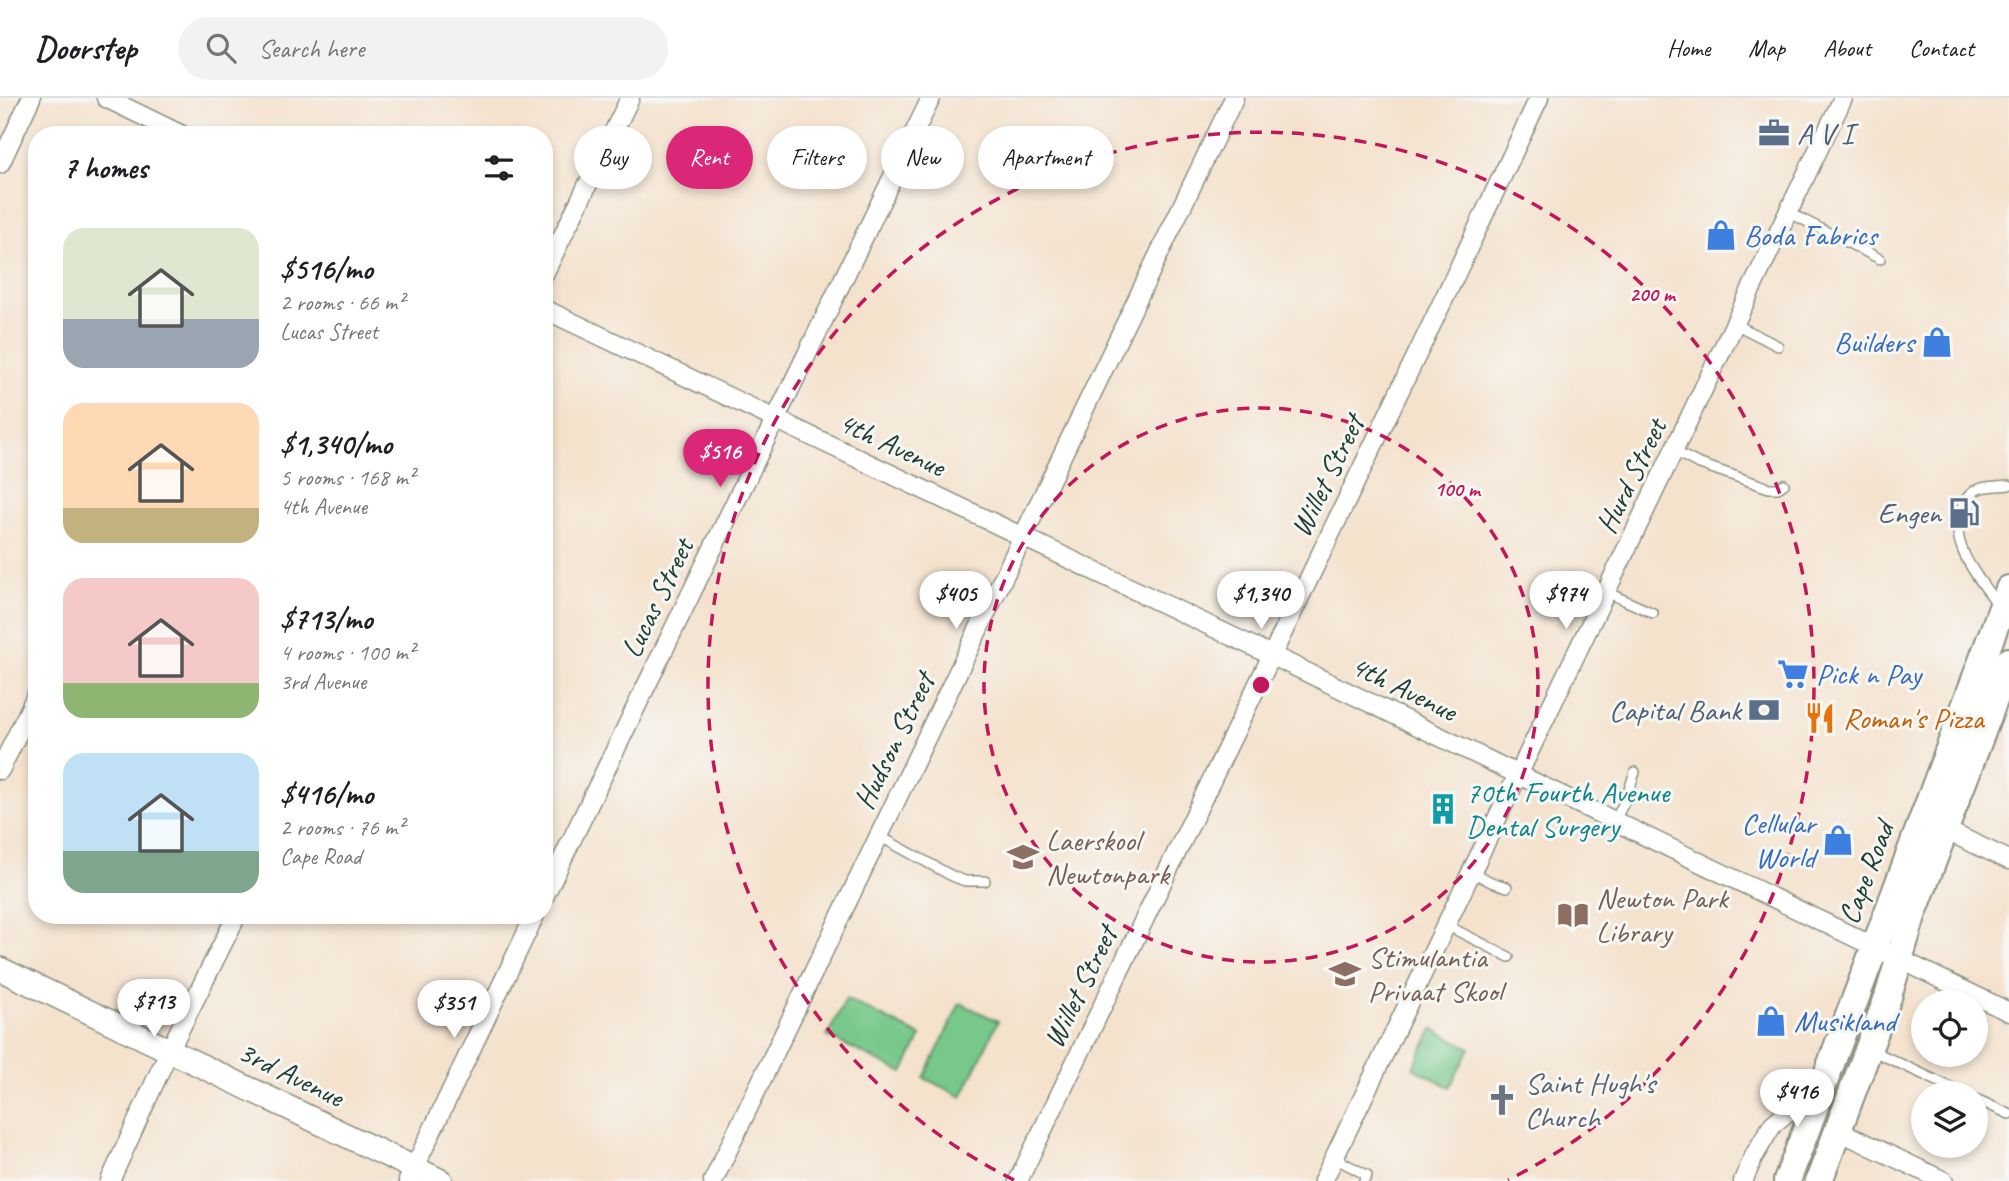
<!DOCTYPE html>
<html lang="en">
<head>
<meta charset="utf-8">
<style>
  :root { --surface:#fff; --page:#f2f2f2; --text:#202124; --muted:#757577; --line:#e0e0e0; --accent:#db2777 }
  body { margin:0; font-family:Caveat,sans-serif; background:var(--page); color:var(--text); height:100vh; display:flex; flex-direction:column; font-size:26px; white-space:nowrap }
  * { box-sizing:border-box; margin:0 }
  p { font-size:23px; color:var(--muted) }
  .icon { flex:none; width:38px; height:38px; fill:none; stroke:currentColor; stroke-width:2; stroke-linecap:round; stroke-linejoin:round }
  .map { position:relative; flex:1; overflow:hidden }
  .details { position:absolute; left:28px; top:28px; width:525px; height:798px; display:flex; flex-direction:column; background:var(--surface); border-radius:28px; box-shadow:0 4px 10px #0003 }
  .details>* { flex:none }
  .banner { position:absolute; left:574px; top:28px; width:665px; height:63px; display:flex; gap:14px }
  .buttons { position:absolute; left:1911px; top:892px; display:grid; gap:14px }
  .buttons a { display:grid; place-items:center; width:77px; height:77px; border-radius:50%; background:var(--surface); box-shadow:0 4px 10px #0003; font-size:35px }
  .price { position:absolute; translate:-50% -60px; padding:0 16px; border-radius:24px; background:#fff; color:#222; font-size:23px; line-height:46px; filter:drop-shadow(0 2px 4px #0008) }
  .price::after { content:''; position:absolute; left:50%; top:42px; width:21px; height:16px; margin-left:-10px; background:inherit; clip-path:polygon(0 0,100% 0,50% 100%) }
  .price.on { background:var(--accent); color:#fff }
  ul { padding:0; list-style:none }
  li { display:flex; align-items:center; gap:21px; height:175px; padding:0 35px }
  li span { display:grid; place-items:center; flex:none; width:196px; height:140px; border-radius:21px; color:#555 }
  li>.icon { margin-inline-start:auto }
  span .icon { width:84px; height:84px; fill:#fffc; stroke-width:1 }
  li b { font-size:30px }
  h2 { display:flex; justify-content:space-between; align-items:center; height:84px; padding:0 35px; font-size:30px }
  .pill { padding:0 24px; border-radius:32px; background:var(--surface); box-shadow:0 4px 10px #0003; font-size:24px; line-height:63px }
  .pill.on { background:var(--accent); color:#fff }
  header { display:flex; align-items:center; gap:42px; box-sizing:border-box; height:98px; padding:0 35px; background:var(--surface); border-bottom:2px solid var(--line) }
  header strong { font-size:33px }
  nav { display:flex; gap:38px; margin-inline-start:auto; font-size:24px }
  .search { width:490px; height:63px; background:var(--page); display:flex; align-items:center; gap:18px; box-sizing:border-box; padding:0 24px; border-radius:38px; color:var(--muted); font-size:26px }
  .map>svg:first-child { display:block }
  .green { fill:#77c88a; stroke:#4b825f; stroke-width:2 }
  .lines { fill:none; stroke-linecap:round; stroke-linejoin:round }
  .lane-casing { stroke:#8a9080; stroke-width:12 }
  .street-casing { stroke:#8a9080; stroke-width:21 }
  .secondary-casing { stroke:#8a9080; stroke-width:26 }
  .primary-casing { stroke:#8a9080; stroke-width:30 }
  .lane { stroke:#fff; stroke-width:9 }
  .street { stroke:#fff; stroke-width:18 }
  .secondary { stroke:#fff; stroke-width:23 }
  .primary { stroke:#fff; stroke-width:26 }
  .ring { fill:none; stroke:#c2185b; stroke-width:3.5; stroke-dasharray:12 9 }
  .labels { text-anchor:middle; stroke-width:6; stroke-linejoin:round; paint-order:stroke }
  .service-label { font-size:30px; fill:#4e5e75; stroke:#f6f6f2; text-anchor:end }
  .shop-label { font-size:30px; fill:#366cbe; stroke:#f6f6f2; text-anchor:start }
  .street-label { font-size:30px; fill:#1f3d34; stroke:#f6f6f2 }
  .food-label { font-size:30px; fill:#c56008; stroke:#f6f6f2; text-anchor:start }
  .culture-label { font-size:30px; fill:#0d838f; stroke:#f6f6f2; text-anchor:start }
  .education-label { font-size:30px; fill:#785e54; stroke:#f6f6f2; text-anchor:start }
  .worship-label { font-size:30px; fill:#5b616d; stroke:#f6f6f2; text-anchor:start }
  .centre { fill:#c2185b; stroke:#f6f6f2; stroke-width:3.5 }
  .ring-label { font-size:21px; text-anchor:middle; font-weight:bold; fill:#c2185b; stroke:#f6f6f2; stroke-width:6; stroke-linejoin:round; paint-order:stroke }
</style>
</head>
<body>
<header>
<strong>Doorstep</strong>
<div class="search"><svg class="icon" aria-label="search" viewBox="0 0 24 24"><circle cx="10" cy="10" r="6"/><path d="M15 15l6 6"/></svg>Search here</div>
<nav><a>Home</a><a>Map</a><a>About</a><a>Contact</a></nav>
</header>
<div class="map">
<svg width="2009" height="1083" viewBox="0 0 2009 1083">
  <rect width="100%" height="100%" fill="#f6f6f2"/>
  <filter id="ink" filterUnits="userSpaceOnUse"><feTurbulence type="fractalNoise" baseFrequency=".0143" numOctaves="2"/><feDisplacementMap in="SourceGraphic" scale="14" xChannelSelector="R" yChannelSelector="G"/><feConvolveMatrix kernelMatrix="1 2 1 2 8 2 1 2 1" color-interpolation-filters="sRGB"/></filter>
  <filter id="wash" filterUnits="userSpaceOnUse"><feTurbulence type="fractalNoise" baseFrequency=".00686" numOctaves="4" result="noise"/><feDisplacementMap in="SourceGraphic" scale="28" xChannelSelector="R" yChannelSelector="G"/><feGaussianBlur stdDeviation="1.57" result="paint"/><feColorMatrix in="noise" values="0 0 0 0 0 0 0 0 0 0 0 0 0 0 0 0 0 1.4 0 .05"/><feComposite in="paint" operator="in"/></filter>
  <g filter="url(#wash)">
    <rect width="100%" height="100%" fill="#f4e2cd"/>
    <g class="green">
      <path d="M846,901L921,938L903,975L827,938Z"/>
      <path d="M960,905L998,923L962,999L924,980Z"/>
      <path d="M1433,931L1470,950L1450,989L1413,970Z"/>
    </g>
  </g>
  <g filter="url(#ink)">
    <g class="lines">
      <defs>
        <g id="lane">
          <path d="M1788,114L1880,161"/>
          <path d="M1735,226L1778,248"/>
          <path d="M1674,353L1697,365L1769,390H1778L1784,386"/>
          <path d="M1606,494L1653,515"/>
          <path d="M1998,507C1978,479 1946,445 1962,408C1966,399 1972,393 1981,390C1990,388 2000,388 2009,387"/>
          <path d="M1615,723L1627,698L1635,674"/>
          <path d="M879,738L952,778L965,783H985"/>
          <path d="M1472,774L1491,784L1507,789"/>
          <path d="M1446,827L1509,859"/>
          <path d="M1871,952L1965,996"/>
          <path d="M1976,1001L2009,1016"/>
          <path d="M1334,1060L1367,1077L1364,1083"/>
        </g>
        <g id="street">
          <path d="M106,0L182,37"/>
          <path d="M0,66L31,0"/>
          <path d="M544,176L630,0"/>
          <path d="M544,211L1271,557L2009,914"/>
          <path d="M0,672L37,596"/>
          <path d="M1945,732L2009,762"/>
          <path d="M544,799L931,0"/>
          <path d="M1839,1033L1944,1083"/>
          <path d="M110,1083L169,953L237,817"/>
          <path d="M408,1083L535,817"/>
          <path d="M713,1083L1234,0"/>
          <path d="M1018,1083L1453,182L1539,0"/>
          <path d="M1323,1083L1843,0"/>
          <path d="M1743,1083L1755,1056L1773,1026L1792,1010L1805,1005L1821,991"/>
        </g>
        <path id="secondary" d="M0,871L441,1083"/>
        <g id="primary">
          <path d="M1787,1083L2009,491"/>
          <path d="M1819,1083L1888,899L1912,818L2009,563"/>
        </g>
      </defs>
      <use href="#lane" class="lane-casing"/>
      <use href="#street" class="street-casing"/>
      <use href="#secondary" class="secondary-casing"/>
      <use href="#primary" class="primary-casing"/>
      <use href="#lane" class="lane"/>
      <use href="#street" class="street"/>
      <use href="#secondary" class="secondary"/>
      <use href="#primary" class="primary"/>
    </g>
  </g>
  <g class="ring">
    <circle cx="1261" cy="587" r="277"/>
    <path d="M1014 1082A553 553 0 1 1 1508 1082"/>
  </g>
  <defs>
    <symbol id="office-bare" viewBox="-9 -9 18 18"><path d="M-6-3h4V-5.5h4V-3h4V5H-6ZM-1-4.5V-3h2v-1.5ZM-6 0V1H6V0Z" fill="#5c6f8a" stroke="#f6f6f2" stroke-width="2.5" paint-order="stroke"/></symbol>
    <symbol id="shop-bare" viewBox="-9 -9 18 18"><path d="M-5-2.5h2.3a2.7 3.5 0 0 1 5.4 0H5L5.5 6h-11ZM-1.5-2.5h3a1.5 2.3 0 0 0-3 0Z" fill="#3f7fe0" stroke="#f6f6f2" stroke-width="2.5" paint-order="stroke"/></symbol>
    <symbol id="fuel-bare" viewBox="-9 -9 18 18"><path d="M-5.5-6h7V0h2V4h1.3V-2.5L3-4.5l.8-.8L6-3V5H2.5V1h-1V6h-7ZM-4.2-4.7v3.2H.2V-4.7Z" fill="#5c6f8a" stroke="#f6f6f2" stroke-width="2.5" paint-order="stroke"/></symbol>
    <symbol id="supermarket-bare" viewBox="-9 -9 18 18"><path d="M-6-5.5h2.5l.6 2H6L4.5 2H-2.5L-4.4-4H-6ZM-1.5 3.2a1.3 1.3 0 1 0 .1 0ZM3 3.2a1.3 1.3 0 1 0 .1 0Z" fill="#3f7fe0" stroke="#f6f6f2" stroke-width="2.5" paint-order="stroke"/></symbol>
    <symbol id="bank-bare" viewBox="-9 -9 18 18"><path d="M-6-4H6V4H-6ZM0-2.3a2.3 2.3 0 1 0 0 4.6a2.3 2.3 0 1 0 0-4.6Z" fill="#5c6f8a" stroke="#f6f6f2" stroke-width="2.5" paint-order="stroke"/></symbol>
    <symbol id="restaurant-bare" viewBox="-9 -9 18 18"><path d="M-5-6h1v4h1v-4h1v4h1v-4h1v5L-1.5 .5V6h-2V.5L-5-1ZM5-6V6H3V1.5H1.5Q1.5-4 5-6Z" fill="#e8710a" stroke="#f6f6f2" stroke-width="2.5" paint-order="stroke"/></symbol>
    <symbol id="building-bare" viewBox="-9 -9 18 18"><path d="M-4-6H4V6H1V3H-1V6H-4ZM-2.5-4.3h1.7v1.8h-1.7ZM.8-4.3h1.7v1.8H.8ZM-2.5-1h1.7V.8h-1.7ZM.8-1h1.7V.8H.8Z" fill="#0f9aa8" stroke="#f6f6f2" stroke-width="2.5" paint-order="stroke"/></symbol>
    <symbol id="school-bare" viewBox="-9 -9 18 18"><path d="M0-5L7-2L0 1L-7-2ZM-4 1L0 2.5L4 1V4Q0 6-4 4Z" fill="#8d6e63" stroke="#f6f6f2" stroke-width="2.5" paint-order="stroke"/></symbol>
    <symbol id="library-bare" viewBox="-9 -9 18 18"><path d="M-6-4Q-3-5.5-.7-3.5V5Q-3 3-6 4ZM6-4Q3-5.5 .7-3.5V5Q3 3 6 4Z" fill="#8d6e63" stroke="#f6f6f2" stroke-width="2.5" paint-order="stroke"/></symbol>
    <symbol id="church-bare" viewBox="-9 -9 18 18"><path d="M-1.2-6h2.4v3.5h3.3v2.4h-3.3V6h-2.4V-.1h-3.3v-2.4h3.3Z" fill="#6b7280" stroke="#f6f6f2" stroke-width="2.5" paint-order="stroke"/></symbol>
  </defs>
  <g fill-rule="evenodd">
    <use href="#office-bare" x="1752" y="13" width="44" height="44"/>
    <use href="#shop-bare" x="1699" y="115" width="44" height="44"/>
    <use href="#shop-bare" x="1915" y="222" width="44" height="44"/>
    <use href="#fuel-bare" x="1942" y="393" width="44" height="44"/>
    <use href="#supermarket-bare" x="1771" y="554" width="44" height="44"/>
    <use href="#bank-bare" x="1742" y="590" width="44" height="44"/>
    <use href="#restaurant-bare" x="1798" y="598" width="44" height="44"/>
    <use href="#building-bare" x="1421" y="689" width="44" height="44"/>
    <use href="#shop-bare" x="1816" y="720" width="44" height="44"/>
    <use href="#school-bare" x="1001" y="737" width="44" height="44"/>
    <use href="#library-bare" x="1551" y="795" width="44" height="44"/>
    <use href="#school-bare" x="1323" y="854" width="44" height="44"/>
    <use href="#shop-bare" x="1749" y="901" width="44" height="44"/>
    <use href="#church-bare" x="1480" y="980" width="44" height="44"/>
  </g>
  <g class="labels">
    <g class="service-label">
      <text x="1797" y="45" text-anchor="start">A V I</text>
      <text x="1941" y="425">Engen</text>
      <text x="1741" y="622">Capital Bank</text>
    </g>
    <g class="shop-label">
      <text x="1744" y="147">Boda Fabrics</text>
      <text x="1914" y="254" text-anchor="end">Builders</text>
      <text x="1816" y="586">Pick n Pay</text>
      <text x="1815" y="735" text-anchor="end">Cellular<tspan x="1815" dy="34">World</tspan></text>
      <text x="1794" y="933">Musikland</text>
    </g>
    <g class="street-label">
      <text transform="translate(892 346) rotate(25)" y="10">4th Avenue</text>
      <text transform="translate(1327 378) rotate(-64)" y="10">Willet Street</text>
      <text transform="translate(1631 378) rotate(-64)" y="10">Hurd Street</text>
      <text transform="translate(657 500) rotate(-64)" y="10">Lucas Street</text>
      <text transform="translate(1404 590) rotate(26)" y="10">4th Avenue</text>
      <text transform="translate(894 643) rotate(-64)" y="10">Hudson Street</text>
      <text transform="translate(1866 775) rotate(-69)" y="10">Cape Road</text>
      <text transform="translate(1080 889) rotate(-64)" y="10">Willet Street</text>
      <text transform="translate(291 976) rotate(26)" y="10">3rd Avenue</text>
    </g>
    <g class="food-label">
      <text x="1843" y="630">Roman's Pizza</text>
    </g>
    <g class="culture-label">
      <text x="1466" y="704">70th Fourth Avenue<tspan x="1466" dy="34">Dental Surgery</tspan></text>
    </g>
    <g class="education-label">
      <text x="1046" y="752">Laerskool<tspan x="1046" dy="34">Newtonpark</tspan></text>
      <text x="1596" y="810">Newton Park<tspan x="1596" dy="34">Library</tspan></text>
      <text x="1368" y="869">Stimulantia<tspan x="1368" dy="34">Privaat Skool</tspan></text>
    </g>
    <g class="worship-label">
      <text x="1525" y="995">Saint Hugh's<tspan x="1525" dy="34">Church</tspan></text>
    </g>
  </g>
  <circle cx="1261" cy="587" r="10" class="centre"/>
  <g class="ring-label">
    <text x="1652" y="203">200 m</text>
    <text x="1457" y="398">100 m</text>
  </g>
</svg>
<div class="buttons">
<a><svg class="icon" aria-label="locate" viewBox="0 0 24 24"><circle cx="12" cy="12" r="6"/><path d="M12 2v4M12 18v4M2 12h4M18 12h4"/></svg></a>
<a><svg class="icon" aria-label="layers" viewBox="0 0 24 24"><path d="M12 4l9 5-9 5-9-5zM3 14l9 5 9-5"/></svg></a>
</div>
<b class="price on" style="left:720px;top:391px">$516</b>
<b class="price" style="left:956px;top:533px">$405</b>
<b class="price" style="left:1261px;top:533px">$1,340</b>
<b class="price" style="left:1566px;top:533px">$974</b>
<b class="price" style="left:154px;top:941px">$713</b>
<b class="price" style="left:454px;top:942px">$351</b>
<b class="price" style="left:1797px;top:1031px">$416</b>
<div class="banner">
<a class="pill">Buy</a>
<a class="pill on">Rent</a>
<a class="pill">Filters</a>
<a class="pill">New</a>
<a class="pill">Apartment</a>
</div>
<section class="details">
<h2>7 homes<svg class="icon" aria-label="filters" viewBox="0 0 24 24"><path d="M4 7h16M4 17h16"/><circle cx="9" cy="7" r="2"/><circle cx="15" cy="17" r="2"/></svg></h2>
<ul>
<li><span style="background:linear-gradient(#dfe7d0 65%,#9aa5b1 0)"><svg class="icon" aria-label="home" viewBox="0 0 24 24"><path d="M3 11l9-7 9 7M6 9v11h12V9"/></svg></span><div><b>$516/mo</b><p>2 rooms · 66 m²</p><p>Lucas Street</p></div></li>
<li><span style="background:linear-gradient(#ffd9b3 75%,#c2b280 0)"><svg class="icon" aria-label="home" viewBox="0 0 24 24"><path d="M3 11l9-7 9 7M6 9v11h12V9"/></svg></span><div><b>$1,340/mo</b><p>5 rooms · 168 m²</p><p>4th Avenue</p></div></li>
<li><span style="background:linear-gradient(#f6c9c9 75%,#8fb573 0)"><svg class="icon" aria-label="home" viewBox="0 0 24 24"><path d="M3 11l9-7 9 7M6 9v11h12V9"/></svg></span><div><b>$713/mo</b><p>4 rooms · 100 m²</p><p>3rd Avenue</p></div></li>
<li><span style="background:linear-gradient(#bfe0f5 70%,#7fa58c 0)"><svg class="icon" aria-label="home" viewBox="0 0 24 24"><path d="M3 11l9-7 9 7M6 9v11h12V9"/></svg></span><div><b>$416/mo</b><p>2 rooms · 76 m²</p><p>Cape Road</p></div></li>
</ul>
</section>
</div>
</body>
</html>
